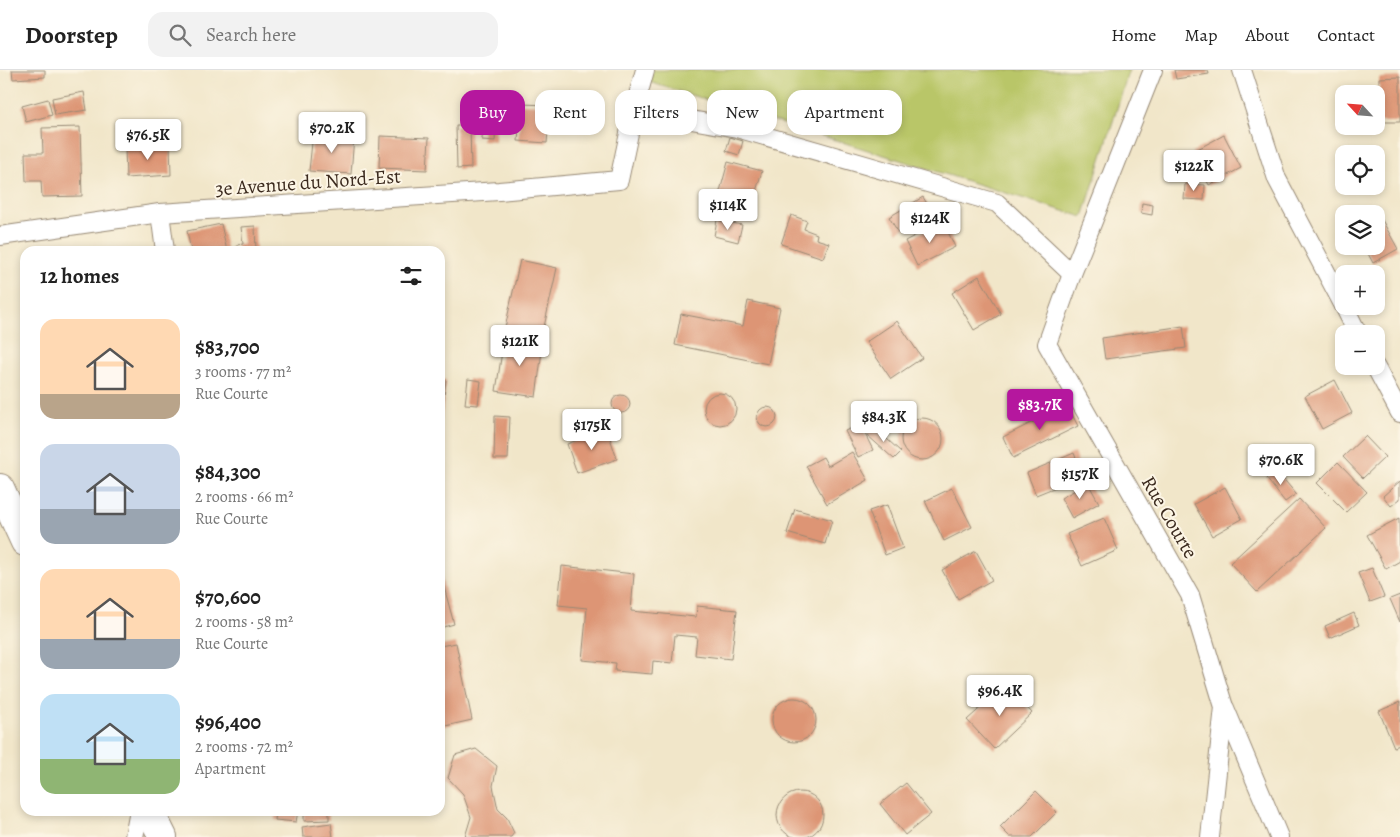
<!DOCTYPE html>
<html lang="en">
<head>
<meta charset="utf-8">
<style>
  :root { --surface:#fff; --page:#f2f2f2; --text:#222; --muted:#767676; --line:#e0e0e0; --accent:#b5179e }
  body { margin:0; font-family:Alegreya,serif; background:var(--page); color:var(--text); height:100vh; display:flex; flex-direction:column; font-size:19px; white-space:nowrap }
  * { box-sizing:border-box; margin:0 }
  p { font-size:16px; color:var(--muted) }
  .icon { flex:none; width:28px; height:28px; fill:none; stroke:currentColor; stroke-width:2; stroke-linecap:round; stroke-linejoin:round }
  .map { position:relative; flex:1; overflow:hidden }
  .panel { position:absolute; left:20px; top:176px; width:425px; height:570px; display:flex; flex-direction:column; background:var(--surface); border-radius:15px; box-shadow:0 2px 8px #0003 }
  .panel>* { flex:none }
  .top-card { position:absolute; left:460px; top:20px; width:475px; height:45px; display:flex; gap:10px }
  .needle { width:32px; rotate:296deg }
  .tools { position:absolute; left:1335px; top:15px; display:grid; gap:10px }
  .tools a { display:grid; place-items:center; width:50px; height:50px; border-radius:10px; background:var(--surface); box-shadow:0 2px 8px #0003; font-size:25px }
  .price { position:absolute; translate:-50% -42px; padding:0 11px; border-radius:5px; background:#fff; color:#222; font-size:16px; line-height:32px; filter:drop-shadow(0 1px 2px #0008) }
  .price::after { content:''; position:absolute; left:50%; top:30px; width:15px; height:11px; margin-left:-8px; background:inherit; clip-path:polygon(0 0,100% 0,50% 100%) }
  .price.on { background:var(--accent); color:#fff }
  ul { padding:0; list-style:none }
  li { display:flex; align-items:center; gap:15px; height:125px; padding:0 20px }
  li span { display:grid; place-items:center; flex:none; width:140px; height:100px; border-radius:15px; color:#555 }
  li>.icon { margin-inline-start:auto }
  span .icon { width:60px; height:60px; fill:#fffc; stroke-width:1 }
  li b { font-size:21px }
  h2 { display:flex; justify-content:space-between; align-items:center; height:60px; padding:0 20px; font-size:21px }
  .tag { padding:0 18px; border-radius:15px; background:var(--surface); box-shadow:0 2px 8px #0003; font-size:18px; line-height:45px }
  .tag.on { background:var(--accent); color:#fff }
  header { display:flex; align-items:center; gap:30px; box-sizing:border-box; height:70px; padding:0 25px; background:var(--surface); border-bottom:1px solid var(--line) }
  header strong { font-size:24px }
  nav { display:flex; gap:28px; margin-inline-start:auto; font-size:18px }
  .search { width:350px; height:45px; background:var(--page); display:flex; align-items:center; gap:12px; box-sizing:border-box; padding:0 18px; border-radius:15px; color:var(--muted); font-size:19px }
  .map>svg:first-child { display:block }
  .green { fill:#b9c668; stroke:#7a7843 }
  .building { fill:#dd9575 }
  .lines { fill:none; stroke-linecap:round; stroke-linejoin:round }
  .street-casing { stroke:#968874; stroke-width:20 }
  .highway-casing { stroke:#968874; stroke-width:30 }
  .street { stroke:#fff; stroke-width:18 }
  .highway { stroke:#fff; stroke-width:28 }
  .labels { text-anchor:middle; stroke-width:4; stroke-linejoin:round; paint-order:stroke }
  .street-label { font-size:20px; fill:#3b2a1e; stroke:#fcf5e5 }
</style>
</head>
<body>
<header>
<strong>Doorstep</strong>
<div class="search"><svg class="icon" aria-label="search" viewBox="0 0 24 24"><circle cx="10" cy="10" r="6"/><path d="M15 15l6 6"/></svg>Search here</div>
<nav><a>Home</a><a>Map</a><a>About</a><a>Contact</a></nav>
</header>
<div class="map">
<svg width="1400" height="767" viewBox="0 0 1400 767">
  <rect width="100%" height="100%" fill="#fcf5e5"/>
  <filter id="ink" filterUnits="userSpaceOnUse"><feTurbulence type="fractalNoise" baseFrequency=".02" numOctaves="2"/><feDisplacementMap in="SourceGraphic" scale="10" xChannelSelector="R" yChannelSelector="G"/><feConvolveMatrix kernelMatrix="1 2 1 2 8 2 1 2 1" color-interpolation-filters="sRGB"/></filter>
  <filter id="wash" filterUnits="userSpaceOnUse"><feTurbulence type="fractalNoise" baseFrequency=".0096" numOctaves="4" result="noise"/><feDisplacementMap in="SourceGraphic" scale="20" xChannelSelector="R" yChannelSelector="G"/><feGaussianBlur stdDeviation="1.12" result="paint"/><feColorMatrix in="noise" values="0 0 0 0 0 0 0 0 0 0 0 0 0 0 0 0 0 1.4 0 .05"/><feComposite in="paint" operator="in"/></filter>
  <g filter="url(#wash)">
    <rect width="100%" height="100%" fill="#f1e6c9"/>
    <path class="green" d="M653,0H1129L1083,147L649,12Z"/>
    <g id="blocks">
      <g class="building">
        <path d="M12,0H45V7L13,9Z"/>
        <path d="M1174,0H1208L1209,4L1176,9Z"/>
        <path d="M1400,7V52H1379V8Z"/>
        <path d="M84,22L87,40L55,45L52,28Z"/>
        <path d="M48,29L52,45L26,52L22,36Z"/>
        <path d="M521,34L550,35L547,73L518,71Z"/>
        <path d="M483,43L497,44L495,71L482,70Z"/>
        <path d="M456,56H470L471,98L457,99Z"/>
        <path d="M80,57L82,126L42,127L41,111H26L25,83H43L42,58Z"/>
        <path d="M313,63L354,67L351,104L309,101Z"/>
        <path d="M1224,65L1241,98L1209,115L1192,82Z"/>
        <path d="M380,66L429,68L427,100L379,98Z"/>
        <path d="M730,67L743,71L739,85L726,81Z"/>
        <path d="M170,74L171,105L126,108L125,77Z"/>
        <path d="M728,92L762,101L750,142L717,132Z"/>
        <path d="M1185,114L1205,115L1204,130L1184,129Z"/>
        <path d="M923,127L932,142L898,162L889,147Z"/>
        <path d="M1142,133L1153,135L1152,145L1141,143Z"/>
        <path d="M791,145L807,151L804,159L817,164L816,169L829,173L823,188L781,174Z"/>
        <path d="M717,150L742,155L738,172L714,166Z"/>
        <path d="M1382,150L1398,179L1373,193L1364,176H1376V153Z"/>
        <path d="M943,151L955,177L917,196L905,171Z"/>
        <path d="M221,154L227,181H191L187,161Z"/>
        <path d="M255,156L256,181H237V175L243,174L241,157Z"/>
        <path d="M520,190L557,198L542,266L505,258Z"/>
        <path d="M979,206L1001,244L974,260L952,223Z"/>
        <path d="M748,231L780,238L768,294L675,275L681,244L743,256Z"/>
        <path d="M897,251L922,288L891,309L866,272Z"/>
        <path d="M1183,256L1186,278L1105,289L1102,268Z"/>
        <path d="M504,268L543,273L536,327L496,321Z"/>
        <path d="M440,309L446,310L441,352H440Z"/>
        <path d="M468,309L481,311L478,335L465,334Z"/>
        <path d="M1335,310L1352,343L1322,359L1305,326Z"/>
        <circle cx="720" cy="339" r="16"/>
        <circle cx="621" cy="334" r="9"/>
        <path d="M1067,335L1078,356L1013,388L1003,367Z"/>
        <circle cx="767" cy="347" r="10"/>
        <path d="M495,346L510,347L508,389H494Z"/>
        <circle cx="922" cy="369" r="21"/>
        <path d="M860,354L873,380L858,387L845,361Z"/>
        <path d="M874,357L901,382L894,389L867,365Z"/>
        <path d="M607,359L617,389L577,403L567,374Z"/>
        <path d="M1365,366L1385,387L1363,408L1343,387Z"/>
        <path d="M852,382L868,410L827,434L806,396L823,387L828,396Z"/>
        <path d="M1074,383L1083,406L1036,425L1027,403Z"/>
        <path d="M1338,392L1367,422L1346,442L1317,413Z"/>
        <path d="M1276,400L1296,424L1285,432L1266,408Z"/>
        <path d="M1400,411V429L1391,436L1383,426Z"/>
        <path d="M1088,413L1099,433L1072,448L1061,428Z"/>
        <path d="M1225,417L1242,449L1212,466L1194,434Z"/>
        <path d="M952,418L972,457L944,471L925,431Z"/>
        <path d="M1299,429L1326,458L1257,522L1230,493Z"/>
        <path d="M887,435L903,478L885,485L869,441Z"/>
        <path d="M795,439L832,450L825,474L787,463Z"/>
        <path d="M1104,448L1118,480L1082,496L1067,464Z"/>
        <path d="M1399,448L1400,491L1386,499L1367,465Z"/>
        <path d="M976,481L992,510L958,529L942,500Z"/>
        <path d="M562,496L634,504L631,541L696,547L697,536L737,540L731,589L695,585L697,567L675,565L672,593L653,591L652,604L615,601L616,593L582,590L587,538L558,535Z"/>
        <path d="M1372,498L1384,527L1370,532L1358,503Z"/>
        <path d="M440,502L454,554L440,558Z"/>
        <path d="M1400,525V552L1390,529Z"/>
        <path d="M1354,543L1359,555L1330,568L1325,556Z"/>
        <path d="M456,573L472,650L441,657L440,576Z"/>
        <path d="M1006,615L1032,643L994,679L967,650Z"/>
        <circle cx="794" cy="650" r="22"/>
        <path d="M1400,632V675L1394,677L1379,641Z"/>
        <path d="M476,679L497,696L493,716L498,739L507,748L514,763L511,767H465L471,747L463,724L448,708L455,685Z"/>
        <path d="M906,713L931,744L905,765L880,734Z"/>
        <path d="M1036,721L1057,742L1032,767H1010L1000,757Z"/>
        <circle cx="800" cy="745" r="23"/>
        <path d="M276,741H298L296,752L275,750Z"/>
        <path d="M304,741H329V750L304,751Z"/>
        <path d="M331,753L333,767H303L302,757Z"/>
      </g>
    </g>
  </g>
  <g filter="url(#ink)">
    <use href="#blocks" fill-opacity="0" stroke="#968874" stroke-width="1"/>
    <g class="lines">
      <defs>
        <g id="street">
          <path d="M1153,0L1072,204L1047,274L1190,525L1224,637L1210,767"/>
          <path d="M1242,0L1277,109L1344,236"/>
          <path d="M634,40L737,58L997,133L1072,204"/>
          <path d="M160,143L165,181"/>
          <path d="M0,166L160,143L499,121L619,110L634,40L645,0"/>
          <path d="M1344,236L1358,264"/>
          <path d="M1375,296L1400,343"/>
          <path d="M1225,638L1279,767"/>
          <path d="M134,767L139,741"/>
        </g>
        <g id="highway">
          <path d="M0,418L25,472"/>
          <path d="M150,741L163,767"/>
        </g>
      </defs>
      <use href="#street" class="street-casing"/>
      <use href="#highway" class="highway-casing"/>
      <use href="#street" class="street"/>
      <use href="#highway" class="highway"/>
    </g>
  </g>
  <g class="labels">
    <g class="street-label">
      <text transform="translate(308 112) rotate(-4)" y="7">3e Avenue du Nord-Est</text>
      <text transform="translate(1170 447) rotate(60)" y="7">Rue Courte</text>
    </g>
  </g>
</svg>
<div class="tools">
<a><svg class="needle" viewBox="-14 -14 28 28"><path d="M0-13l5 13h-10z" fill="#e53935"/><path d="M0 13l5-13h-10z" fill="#767676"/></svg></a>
<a><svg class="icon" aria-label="locate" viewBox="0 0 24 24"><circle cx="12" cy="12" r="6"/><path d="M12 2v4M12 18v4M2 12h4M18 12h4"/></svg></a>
<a><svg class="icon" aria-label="layers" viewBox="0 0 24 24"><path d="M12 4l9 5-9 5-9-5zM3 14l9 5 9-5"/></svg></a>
<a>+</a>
<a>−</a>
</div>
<b class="price" style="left:332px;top:84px">$70.2K</b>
<b class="price" style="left:148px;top:91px">$76.5K</b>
<b class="price" style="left:1194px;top:122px">$122K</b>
<b class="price" style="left:728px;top:161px">$114K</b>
<b class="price" style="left:930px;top:174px">$124K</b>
<b class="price" style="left:520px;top:297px">$121K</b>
<b class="price on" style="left:1040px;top:361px">$83.7K</b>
<b class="price" style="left:884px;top:373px">$84.3K</b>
<b class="price" style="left:592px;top:381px">$175K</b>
<b class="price" style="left:1281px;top:416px">$70.6K</b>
<b class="price" style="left:1080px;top:430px">$157K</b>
<b class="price" style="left:1000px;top:647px">$96.4K</b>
<div class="top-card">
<a class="tag on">Buy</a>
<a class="tag">Rent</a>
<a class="tag">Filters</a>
<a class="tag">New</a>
<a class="tag">Apartment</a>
</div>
<section class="panel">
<h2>12 homes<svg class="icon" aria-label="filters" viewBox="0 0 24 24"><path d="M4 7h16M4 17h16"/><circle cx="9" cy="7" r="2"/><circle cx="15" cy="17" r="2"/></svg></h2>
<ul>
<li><span style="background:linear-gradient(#ffd9b3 75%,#b9a48a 0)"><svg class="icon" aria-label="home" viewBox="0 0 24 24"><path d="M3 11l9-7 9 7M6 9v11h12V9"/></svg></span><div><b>$83,700</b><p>3 rooms · 77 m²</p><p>Rue Courte</p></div></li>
<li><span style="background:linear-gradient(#c9d6e8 65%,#9aa5b1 0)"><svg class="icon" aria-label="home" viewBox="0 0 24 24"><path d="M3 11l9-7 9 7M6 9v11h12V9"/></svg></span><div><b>$84,300</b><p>2 rooms · 66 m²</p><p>Rue Courte</p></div></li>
<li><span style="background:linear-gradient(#ffd9b3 70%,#9aa5b1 0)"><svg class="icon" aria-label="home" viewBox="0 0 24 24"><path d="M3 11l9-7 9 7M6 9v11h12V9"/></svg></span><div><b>$70,600</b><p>2 rooms · 58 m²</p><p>Rue Courte</p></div></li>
<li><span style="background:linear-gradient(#bfe0f5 65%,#8fb573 0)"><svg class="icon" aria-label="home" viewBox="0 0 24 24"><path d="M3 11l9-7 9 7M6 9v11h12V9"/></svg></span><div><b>$96,400</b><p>2 rooms · 72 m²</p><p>Apartment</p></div></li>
</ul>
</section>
</div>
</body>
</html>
